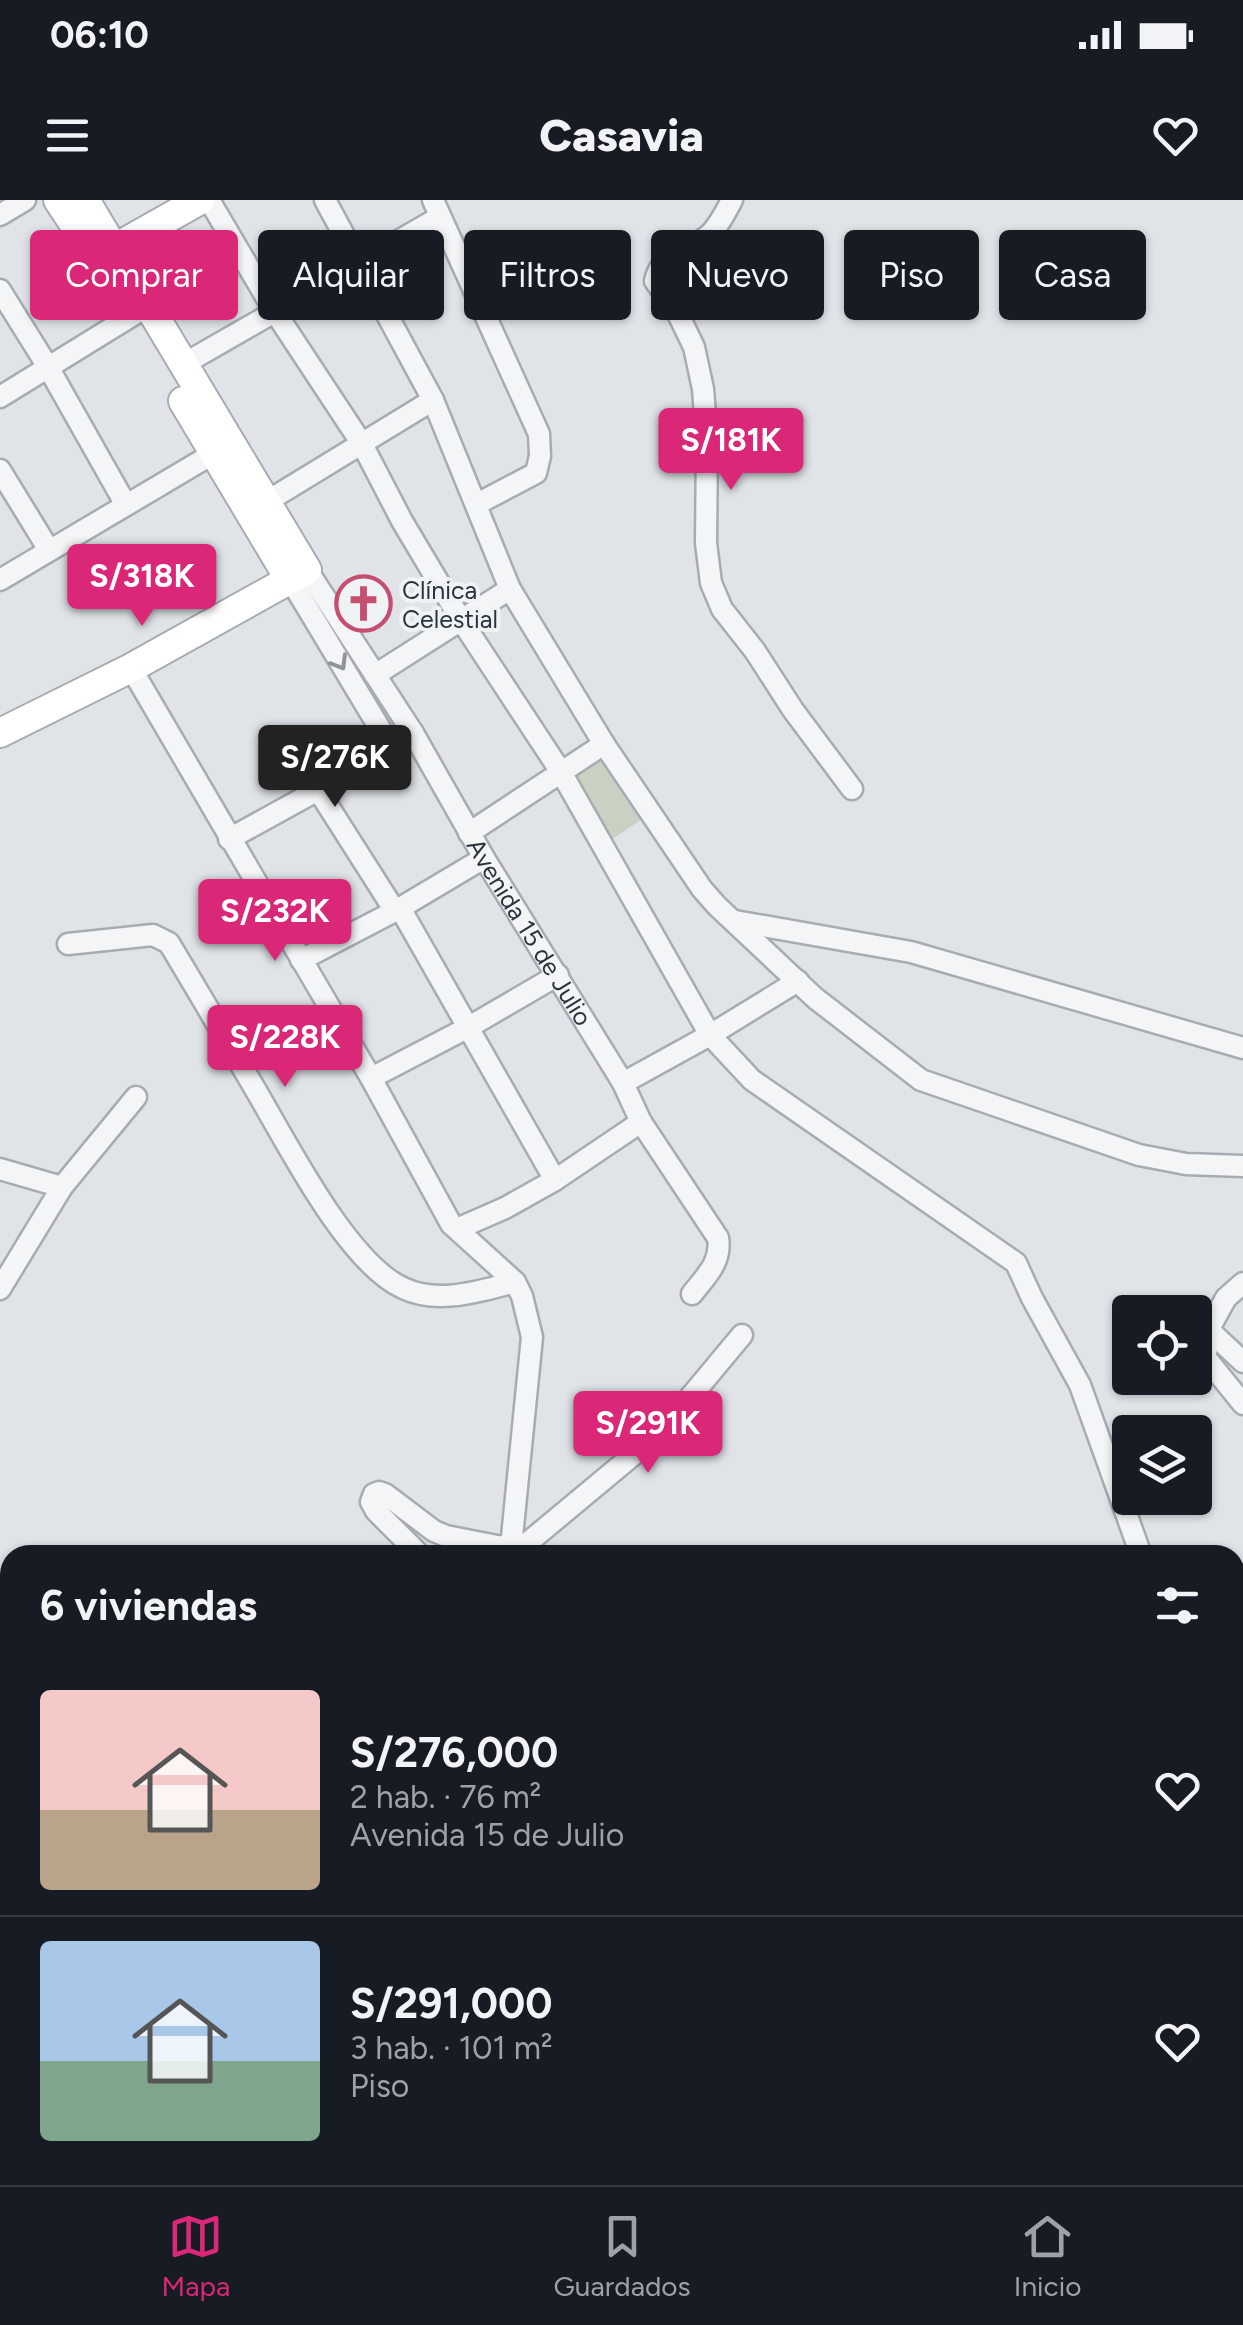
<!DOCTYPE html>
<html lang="es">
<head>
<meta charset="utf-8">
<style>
  :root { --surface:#171b24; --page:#20242c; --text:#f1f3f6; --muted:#9ea1a6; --line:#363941; --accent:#db2777 }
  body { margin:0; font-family:Figtree,sans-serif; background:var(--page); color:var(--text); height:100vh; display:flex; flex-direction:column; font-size:38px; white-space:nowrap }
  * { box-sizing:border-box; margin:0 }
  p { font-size:32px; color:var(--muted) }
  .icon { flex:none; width:55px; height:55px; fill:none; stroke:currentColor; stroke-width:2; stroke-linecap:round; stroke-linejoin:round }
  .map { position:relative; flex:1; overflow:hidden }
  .sheet { position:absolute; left:0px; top:1345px; width:1245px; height:640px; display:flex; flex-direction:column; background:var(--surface); border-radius:30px 30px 0 0; box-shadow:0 2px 8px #0004 }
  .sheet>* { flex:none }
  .guide { position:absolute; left:30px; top:30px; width:1185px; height:90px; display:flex; gap:20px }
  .controls { position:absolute; left:1112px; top:1095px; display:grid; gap:20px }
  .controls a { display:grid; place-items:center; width:100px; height:100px; border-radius:10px; background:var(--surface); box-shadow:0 2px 8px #0004; font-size:50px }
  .price { position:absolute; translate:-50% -85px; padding:0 22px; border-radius:10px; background:var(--accent); color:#fff; font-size:32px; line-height:65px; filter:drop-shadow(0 2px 5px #0008) }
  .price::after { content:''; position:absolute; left:50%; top:60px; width:30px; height:22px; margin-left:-15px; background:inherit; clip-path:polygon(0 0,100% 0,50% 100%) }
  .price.current { background:#222; color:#fff }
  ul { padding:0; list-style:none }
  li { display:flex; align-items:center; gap:30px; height:250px; padding:0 40px }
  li+li { border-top:2px solid var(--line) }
  li span { display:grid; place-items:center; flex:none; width:280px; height:200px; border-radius:10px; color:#555 }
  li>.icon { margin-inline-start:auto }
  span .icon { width:120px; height:120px; fill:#fffc; stroke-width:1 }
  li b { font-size:42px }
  h2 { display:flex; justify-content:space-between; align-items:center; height:120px; padding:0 40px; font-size:42px }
  .pill { padding:0 35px; border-radius:10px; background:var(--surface); box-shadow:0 2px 8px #0004; font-size:35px; line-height:90px }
  .pill.current { background:var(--accent); color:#fff }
  .status { display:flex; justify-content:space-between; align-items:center; height:70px; padding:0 50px; background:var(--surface); direction:ltr }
  .status svg { height:28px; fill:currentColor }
  header { display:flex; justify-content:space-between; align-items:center; height:130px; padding:0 40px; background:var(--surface); font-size:45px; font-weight:800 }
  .tab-bar { display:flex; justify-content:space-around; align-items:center; height:140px; border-top:2px solid var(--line); background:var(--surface); font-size:28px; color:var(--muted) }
  .tab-bar a { display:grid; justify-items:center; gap:5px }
  .tab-bar .current { color:var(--accent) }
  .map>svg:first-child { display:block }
  .green { fill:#c8d1c2 }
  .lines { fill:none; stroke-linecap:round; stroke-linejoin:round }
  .street-casing { stroke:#a6acb2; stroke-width:25 }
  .secondary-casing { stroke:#a6acb2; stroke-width:32 }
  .street { stroke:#f3f5f7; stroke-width:20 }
  .secondary { stroke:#fff; stroke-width:28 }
  .oneway { stroke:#8e949a }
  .labels { text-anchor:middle; stroke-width:8; stroke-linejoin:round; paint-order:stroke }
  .poi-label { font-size:25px; fill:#2a343e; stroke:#f0f3f6; text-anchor:start }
  .street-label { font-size:25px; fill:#2a343e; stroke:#f0f3f6 }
</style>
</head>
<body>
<div class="status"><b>06:10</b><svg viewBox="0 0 49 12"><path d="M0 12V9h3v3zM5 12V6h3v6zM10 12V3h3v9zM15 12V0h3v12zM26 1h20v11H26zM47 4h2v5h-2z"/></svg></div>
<header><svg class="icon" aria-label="menu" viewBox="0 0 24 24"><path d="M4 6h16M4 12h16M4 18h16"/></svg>Casavia<svg class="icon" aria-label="heart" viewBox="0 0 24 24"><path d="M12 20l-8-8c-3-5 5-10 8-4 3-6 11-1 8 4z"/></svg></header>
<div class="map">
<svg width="1243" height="1985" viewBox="0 0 1243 1985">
  <rect width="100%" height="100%" fill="#e0e4e8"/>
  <path class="green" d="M605,554L642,619L608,642L570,577Z"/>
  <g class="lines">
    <defs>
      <g id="street">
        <path d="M209,0L275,112L362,244L402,321L461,420L561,572L710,835L752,880L1016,1063L1032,1098L1080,1185L1141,1355"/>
        <path d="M325,0L433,200L510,389L604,544L702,689L717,706L815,798L921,880L1139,955L1186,964L1243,966"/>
        <path d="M433,0L539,234L540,256L536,273L477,304"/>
        <path d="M732,0C726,11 719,26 709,35C690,52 661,52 655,81L676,110L694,147L703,189L707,241L706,343L711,383L722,409L755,451L793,510L852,589"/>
        <path d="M0,15L25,0"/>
        <path d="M0,90L48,167L126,305"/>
        <path d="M182,165L440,17"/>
        <path d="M0,197L146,107"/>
        <path d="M0,270L49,350"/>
        <path d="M266,302L433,200"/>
        <path id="s1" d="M307,370L413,533L484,658L623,883L641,922L718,1038C722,1062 706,1076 692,1094"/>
        <path d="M290,379L391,547"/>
        <path d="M0,380L226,246"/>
        <path d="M131,468L371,878L451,1024L515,1082L522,1096L532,1137L511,1347L508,1355"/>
        <path d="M375,475L510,389"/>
        <path d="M318,590L395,711"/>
        <path d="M469,633L604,544"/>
        <path d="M229,639L318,590L413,533"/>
        <path d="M400,708L555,980"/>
        <path d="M735,721L911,752L1243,848"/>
        <path d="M68,744L153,735L169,743C199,793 229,844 258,894C289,947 348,1063 403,1088C438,1105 480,1091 515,1082"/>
        <path d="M301,760L395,711L484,658"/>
        <path d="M371,878L467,828L558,775"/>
        <path d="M623,883L710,835L798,781"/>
        <path d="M0,969L62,987"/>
        <path d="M457,1029L505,1008L555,980L641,922"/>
        <path d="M1243,1083L1226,1098L1210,1127L1211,1132L1243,1162"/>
        <path d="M0,1089L62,987L136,897"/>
        <path d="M1211,1132L1205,1157L1243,1204"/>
        <path d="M420,1355L376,1311L371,1302L374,1294L379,1292L385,1294L434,1331L446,1336L497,1346L511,1347L525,1345L662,1231L742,1135"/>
        <path d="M1235,1433L1243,1414"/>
        <path d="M1235,1583L1243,1570"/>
        <path d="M1235,1727L1243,1721"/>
      </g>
      <g id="secondary">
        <path d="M58,0L129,107"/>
        <path d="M115,48L200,0"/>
        <path d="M183,201L284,370"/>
        <path d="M0,533L131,468L307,370L85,0"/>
      </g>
    </defs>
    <use href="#street" class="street-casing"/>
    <use href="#secondary" class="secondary-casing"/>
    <use href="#street" class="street"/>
    <use href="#secondary" class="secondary"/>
  </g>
  <defs><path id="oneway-chevron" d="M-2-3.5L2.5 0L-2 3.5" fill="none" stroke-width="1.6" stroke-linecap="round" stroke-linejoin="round" transform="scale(2.5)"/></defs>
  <use class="oneway" href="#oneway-chevron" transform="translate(340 463) rotate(59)"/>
  <defs>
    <symbol id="church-ring" viewBox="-11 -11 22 22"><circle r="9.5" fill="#f0f3f6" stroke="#c54e71" stroke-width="1.5"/><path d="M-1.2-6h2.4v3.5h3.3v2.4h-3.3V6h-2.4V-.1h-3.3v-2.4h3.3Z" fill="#c54e71"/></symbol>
  </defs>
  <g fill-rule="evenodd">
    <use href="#church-ring" x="332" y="372" width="63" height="63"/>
  </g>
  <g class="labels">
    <g class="poi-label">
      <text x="402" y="399">Clínica<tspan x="402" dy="29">Celestial</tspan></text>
    </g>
    <g class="street-label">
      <text dy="9" stroke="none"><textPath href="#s1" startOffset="425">Avenida 15 de Julio</textPath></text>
    </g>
  </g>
</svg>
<div class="controls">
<a><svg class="icon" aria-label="locate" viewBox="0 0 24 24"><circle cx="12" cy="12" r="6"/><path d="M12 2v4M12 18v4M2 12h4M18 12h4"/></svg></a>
<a><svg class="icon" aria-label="layers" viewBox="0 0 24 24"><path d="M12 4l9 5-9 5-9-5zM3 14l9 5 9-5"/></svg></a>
</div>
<b class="price" style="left:731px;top:293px">S/181K</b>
<b class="price" style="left:142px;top:429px">S/318K</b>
<b class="price current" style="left:335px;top:610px">S/276K</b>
<b class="price" style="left:275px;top:764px">S/232K</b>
<b class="price" style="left:285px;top:890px">S/228K</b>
<b class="price" style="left:648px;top:1276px">S/291K</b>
<div class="guide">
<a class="pill current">Comprar</a>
<a class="pill">Alquilar</a>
<a class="pill">Filtros</a>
<a class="pill">Nuevo</a>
<a class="pill">Piso</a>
<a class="pill">Casa</a>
</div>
<section class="sheet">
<h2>6 viviendas<svg class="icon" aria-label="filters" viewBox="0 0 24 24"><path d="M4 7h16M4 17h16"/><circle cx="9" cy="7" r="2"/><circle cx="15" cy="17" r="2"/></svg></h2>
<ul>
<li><span style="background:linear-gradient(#f6c9c9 60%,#b9a48a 0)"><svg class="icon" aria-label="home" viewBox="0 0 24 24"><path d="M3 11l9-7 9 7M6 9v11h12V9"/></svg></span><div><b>S/276,000</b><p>2 hab. · 76 m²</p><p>Avenida 15 de Julio</p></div><svg class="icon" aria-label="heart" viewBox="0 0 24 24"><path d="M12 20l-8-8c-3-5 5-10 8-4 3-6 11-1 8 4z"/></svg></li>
<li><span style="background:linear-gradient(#a9c7e8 60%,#7fa58c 0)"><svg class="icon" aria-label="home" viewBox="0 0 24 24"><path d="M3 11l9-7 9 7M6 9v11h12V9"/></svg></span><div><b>S/291,000</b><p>3 hab. · 101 m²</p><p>Piso</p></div><svg class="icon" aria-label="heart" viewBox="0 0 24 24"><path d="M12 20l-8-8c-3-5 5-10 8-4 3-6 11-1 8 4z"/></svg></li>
</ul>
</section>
</div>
<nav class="tab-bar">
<a class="current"><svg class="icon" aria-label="map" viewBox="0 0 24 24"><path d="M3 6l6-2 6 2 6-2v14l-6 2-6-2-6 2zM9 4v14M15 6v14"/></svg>Mapa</a>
<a><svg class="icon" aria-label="saved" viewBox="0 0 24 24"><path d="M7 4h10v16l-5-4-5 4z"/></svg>Guardados</a>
<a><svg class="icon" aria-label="home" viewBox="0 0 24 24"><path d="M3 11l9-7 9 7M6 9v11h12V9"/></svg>Inicio</a>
</nav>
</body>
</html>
